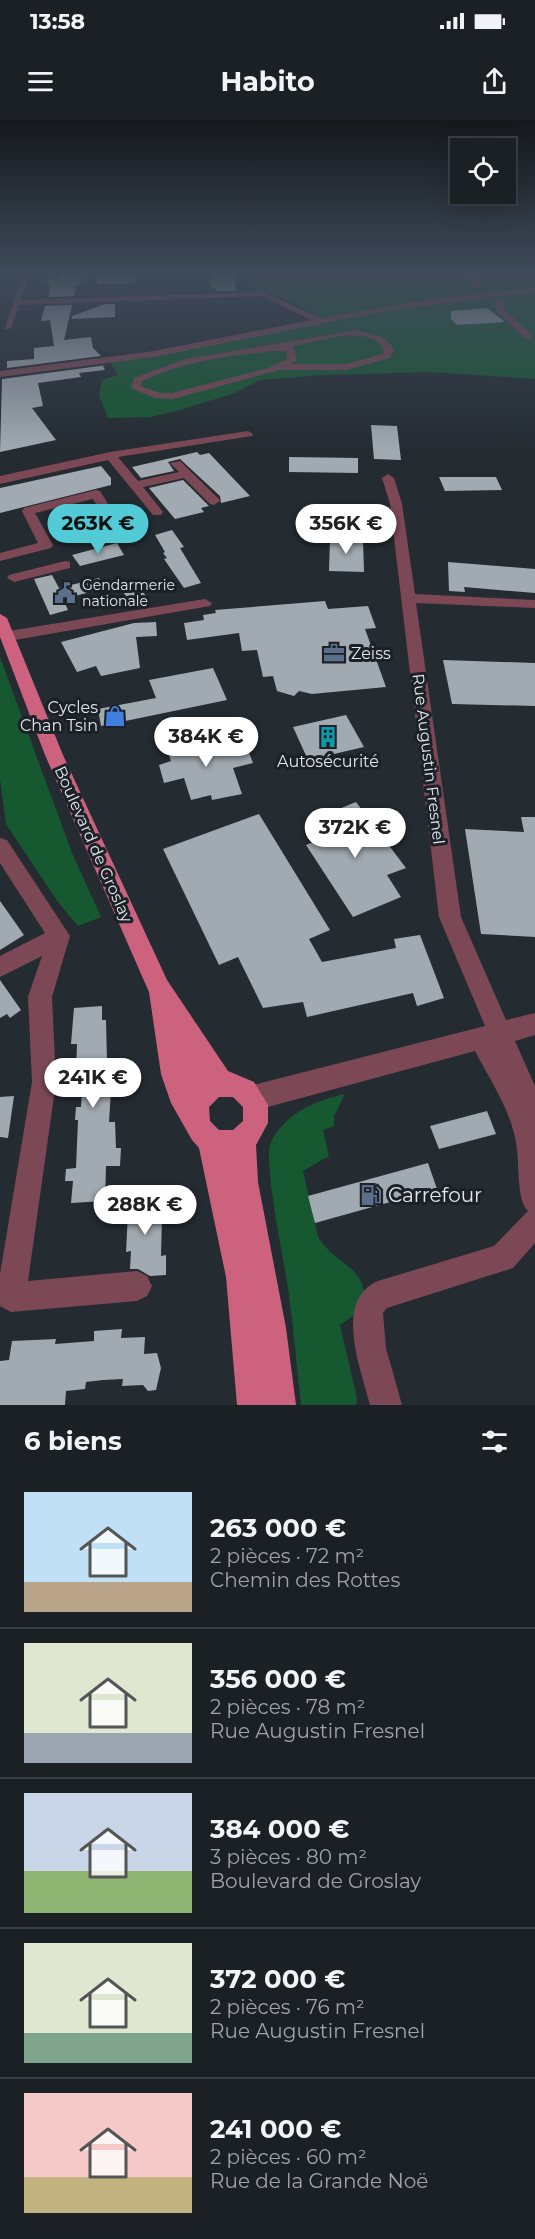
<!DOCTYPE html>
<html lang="fr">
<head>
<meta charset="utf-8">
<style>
  :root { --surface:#1b2025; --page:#282d32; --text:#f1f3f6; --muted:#a0a3a7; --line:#393e42; --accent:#52cbd7 }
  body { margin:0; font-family:Montserrat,sans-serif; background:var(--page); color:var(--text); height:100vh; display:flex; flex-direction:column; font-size:22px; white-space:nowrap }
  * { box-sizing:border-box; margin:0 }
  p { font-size:20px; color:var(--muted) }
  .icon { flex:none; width:33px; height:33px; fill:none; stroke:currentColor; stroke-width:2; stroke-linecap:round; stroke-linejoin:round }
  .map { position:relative; height:1285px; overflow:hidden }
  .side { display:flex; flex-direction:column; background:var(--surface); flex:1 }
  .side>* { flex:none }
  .buttons { position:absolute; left:450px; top:18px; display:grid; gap:12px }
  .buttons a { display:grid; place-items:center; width:66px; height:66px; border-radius:0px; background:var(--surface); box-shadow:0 6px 24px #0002,0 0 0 2px var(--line); font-size:30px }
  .price { position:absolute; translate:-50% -51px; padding:0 14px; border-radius:21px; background:#fff; color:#222; font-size:20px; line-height:39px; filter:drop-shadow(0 2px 3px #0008) }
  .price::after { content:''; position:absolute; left:50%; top:36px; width:18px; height:14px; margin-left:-9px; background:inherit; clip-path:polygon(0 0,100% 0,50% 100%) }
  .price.active { background:var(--accent); color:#111 }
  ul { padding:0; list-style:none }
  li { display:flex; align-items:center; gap:18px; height:150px; padding:0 24px }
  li+li { border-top:2px solid var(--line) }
  li span { display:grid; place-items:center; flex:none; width:168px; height:120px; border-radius:0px; color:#555 }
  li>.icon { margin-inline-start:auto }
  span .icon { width:72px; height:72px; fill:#fffc; stroke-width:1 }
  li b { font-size:26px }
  h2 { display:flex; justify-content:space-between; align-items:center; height:72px; padding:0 24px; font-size:26px }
  .status { display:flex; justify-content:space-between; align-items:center; height:42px; padding:0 30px; background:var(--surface); direction:ltr }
  .status svg { height:16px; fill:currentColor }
  header { display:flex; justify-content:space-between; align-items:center; height:78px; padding:0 24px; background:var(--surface); font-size:27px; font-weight:700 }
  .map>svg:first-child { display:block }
  .green { fill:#165931 }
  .building { fill:#a2aab1 }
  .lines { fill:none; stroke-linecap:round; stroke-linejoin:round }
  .minor { fill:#7d4855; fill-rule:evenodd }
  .major { fill:#cd627e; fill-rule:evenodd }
  .labels { text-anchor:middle; stroke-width:6; stroke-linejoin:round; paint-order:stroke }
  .far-poi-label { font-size:14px; fill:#e3e7eb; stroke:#1b2127; text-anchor:start }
  .poi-label { font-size:16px; fill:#e3e7eb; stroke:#1b2127; text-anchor:start }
  .street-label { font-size:16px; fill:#e3e7eb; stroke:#1b2127 }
  .near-poi-label { font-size:20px; fill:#e3e7eb; stroke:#1b2127; text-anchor:start }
</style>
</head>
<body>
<div class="status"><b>13:58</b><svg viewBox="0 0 49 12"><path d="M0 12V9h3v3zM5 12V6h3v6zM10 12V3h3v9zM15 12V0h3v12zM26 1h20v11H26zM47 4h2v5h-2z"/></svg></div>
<header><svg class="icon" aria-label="menu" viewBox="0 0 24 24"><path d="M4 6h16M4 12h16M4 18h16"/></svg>Habito<svg class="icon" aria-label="share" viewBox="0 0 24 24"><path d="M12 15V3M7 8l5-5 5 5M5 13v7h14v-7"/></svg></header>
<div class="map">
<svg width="535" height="1285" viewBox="0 0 535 1285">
  <rect width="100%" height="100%" fill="#242b31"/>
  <g class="green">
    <path d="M339,152H535V259L430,252L322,255L260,260L232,274L176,291L150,297L108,298L99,276L102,260L118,255L110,242L324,199L275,174L258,171L249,159L305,157Z"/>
    <path d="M0,537L72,733L101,797L78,806L58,782L6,704L0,659Z"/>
    <path d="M345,974L334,996V1006L323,1010L329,1036L303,1051L318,1117C335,1146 372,1147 363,1189L340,1205L357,1278L356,1285H301C297,1249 294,1212 289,1176C286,1148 262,1041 271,1022C285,993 315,981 345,974Z"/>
  </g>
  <g class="building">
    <path d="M84,152L80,165H76L74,176L48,177L50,168L45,159H59L61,153Z"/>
    <path d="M98,152H135V163L97,164Z"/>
    <path d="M211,152L236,153L234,159L237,171H218L210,166Z"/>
    <path d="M105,184H115V197L72,199V196Z"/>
    <path d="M72,185L64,220L91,217L93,228L101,236L7,248V241L34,239V228L54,226L50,200L41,201L45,186Z"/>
    <path d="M487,188L505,202L457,205L451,199V191Z"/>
    <path d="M107,245L103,246L105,250L79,253L81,257L38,263L43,286L32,288L56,320L0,332L2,259Z"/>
    <path d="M371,305L397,306L401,340L374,339Z"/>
    <path d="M197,332L200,335L209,333L250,376L221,383L220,376L180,339L168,342L174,351L141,358L132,347Z"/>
    <path d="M289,337L358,338V353L289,352Z"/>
    <path d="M101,346L111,358V365L0,393V368Z"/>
    <path d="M439,357H496L502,370L445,371Z"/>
    <path d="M183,360L209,386L201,388L204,392L175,399L149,368Z"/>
    <path d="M172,410L184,427L180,428L201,463L184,468L164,439L167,438L163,433L165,432L155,415Z"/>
    <path d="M330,418L363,419L364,452L329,451Z"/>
    <path d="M117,423L124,435L80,446L72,435Z"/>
    <path d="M448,442L535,449V473L464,467L465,472L449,471Z"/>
    <path d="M52,455L59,468L99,458L102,469L63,479L68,490L50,495L34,459Z"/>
    <path d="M136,463L146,476L129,481L120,467Z"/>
    <path d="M325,481L328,489L368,486L376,508L365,509L386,567L312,574L299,571L294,576L277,571L273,556L263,557L257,530L242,531L239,513L187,520L184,503L204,500L203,495L216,493L215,490Z"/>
    <path d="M156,502L157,516L136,517L140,548L101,556L96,546L77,552L61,522L134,503Z"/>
    <path d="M443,540L535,543V586L452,584Z"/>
    <path d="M213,548L227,580L101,606L98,589L156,578L149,560Z"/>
    <path d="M346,595L364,627L308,640L293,607Z"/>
    <path d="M213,616L219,631L246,625L253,643L233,648L242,674L212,680L211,675L191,680L184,658L164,663L159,645L171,641L166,626Z"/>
    <path d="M356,682L406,748L387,755L401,777L353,797L306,725L318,720L307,702Z"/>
    <path d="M259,694L330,810L309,819L322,842L396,828L394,819L420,815L444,878L417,886L413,873L307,897L303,882L263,888L238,837L219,845L163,729Z"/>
    <path d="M521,697H535V817L481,814L465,709L524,712Z"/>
    <path d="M0,781L24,815L0,830Z"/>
    <path d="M0,860L21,890L10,898L7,894L0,898Z"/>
    <path d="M102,886V900H106L107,942H111V958H115V971H111L109,1002H115L116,1028H121L120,1046H106L105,1081L71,1083L73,1061H65L66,1049L76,1048L78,1000H75L76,987H81L83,954H76L77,924H71L74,888Z"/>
    <path d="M14,976L8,1018L0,1017V977Z"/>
    <path d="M487,991L496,1014L439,1029L430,1006Z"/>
    <path d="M428,1043L437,1069L315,1103L308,1076Z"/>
    <path d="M157,1078V1095H162L161,1136L166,1135V1155L150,1156L138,1149H130L131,1131L126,1132L128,1093L120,1094L121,1080Z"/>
    <path d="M122,1209L121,1218L145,1217L144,1234L157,1233L161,1248L156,1270L148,1271L143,1265L122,1266L123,1259L103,1260L86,1262L85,1269L66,1271L65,1285H0V1241L9,1240L12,1221L56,1219L55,1224L94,1221V1211Z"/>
  </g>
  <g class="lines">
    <g class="minor">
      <path d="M24,152H31L21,180L263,172L321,198L439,178L535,168V172L391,190L154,237L0,257V251L154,231L311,200L262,176L19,185L11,208L4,210Z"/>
      <path d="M459,152H467L478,157V168H472L471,160Z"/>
      <path d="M494,179L504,180L503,188L532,215V219H526L496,191Z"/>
      <path d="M357,210L385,218L394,229L390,238L346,250H279L173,279L155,278L131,268L134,258L186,239ZM340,216C357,215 374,214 384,229L383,234L346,244H291L297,240L293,226ZM274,231H286L287,239L268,248L172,273H160L141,266L142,261C184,241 228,236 274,231Z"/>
      <path d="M248,311L253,314L252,316L118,337L138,361L179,352L170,343L180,341L218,378L220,381L214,385L210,384L184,358L143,367L163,392L161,395H153L108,340L0,364V356L110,332Z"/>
      <path d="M388,354L394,358L402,384L415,474L535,480V488L416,483L461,797L506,900L535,893V915L515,921L535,966V1123L513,1148L387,1188L383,1193L386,1228L402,1285H370C361,1250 333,1180 378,1161L494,1126L528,1091C517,1082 519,1044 517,1029C513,993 491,962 475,931L253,991L244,987L240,978L244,969L253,965L485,906L439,797L390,384L382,358Z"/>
      <path d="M96,370L100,371L122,406L121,409H111L93,379L35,393L53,425L51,428L0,441V433L38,423L22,391L24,388Z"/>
      <path d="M65,441L70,442V448L14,462L7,458L9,455Z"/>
      <path d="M205,479L212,483L210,486L9,521L1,516L9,511Z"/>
      <path d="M0,718L7,720L70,816L52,877L56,962L28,1161L137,1151L147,1156L152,1166L147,1176L137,1181L11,1192L0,1186V1154L32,962L28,877L42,836L0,857V836L45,813L0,743Z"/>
    </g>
    <path class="major" d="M0,494L7,498L63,635L167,860L228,951L254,962L268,985V1003L256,1025L258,1062L286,1208L296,1285H237L226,1157L199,1028L192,1020L171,983L161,954L149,872L45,635L0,517ZM219,977H233L243,987V1001L233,1010H219L210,1001L209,987Z"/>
  </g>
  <linearGradient id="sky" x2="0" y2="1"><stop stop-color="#14181b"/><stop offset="0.46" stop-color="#3f4a5a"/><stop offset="1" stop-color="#3f4a5a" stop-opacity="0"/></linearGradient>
  <rect width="535" height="332" fill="url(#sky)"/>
  <defs>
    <symbol id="civic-bare" viewBox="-9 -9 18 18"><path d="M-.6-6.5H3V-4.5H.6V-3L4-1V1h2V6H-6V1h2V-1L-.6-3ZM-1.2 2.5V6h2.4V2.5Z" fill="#5c6f8a" stroke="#1b2127" stroke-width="2.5" paint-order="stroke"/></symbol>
    <symbol id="office-bare" viewBox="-9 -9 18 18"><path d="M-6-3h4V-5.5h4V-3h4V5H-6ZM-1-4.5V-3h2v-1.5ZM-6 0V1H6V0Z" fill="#5c6f8a" stroke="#1b2127" stroke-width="2.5" paint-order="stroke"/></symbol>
    <symbol id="shop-bare" viewBox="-9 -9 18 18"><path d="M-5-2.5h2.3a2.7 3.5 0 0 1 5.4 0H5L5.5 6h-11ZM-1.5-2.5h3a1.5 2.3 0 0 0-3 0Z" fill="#3f7fe0" stroke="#1b2127" stroke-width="2.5" paint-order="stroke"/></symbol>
    <symbol id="building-bare" viewBox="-9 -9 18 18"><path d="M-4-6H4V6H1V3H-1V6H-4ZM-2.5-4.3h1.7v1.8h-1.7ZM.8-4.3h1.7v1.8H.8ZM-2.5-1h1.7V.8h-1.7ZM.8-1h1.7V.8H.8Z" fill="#0f9aa8" stroke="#1b2127" stroke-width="2.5" paint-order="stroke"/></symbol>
    <symbol id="fuel-bare" viewBox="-9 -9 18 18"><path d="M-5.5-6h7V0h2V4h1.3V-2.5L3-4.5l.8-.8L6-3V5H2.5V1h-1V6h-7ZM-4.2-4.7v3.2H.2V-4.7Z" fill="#5c6f8a" stroke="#1b2127" stroke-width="2.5" paint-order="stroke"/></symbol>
  </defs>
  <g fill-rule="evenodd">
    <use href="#civic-bare" x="50" y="458" width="30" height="30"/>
    <use href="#office-bare" x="319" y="518" width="30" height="30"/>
    <use href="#shop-bare" x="100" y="581" width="30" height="30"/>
    <use href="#building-bare" x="313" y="602" width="30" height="30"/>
    <use href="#fuel-bare" x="356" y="1060" width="30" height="30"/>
  </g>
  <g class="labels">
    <g class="far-poi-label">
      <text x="82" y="470">Gendarmerie<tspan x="82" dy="16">nationale</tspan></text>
    </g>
    <g class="poi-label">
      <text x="351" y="539">Zeiss</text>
      <text x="98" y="593" text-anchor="end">Cycles<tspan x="98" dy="18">Chan Tsin</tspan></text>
      <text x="328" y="647" text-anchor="middle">Autosécurité</text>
    </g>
    <g class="street-label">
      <text transform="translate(429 639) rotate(83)" y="6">Rue Augustin Fresnel</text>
      <text transform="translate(94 724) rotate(66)" y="6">Boulevard de Groslay</text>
    </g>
    <g class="near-poi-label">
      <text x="388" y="1082">Carrefour</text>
    </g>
  </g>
</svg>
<div class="buttons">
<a><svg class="icon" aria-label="locate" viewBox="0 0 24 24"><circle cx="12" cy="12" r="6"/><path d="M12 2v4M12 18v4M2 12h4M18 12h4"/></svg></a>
</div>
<b class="price active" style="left:98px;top:435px">263K €</b>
<b class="price" style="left:346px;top:435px">356K €</b>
<b class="price" style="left:206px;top:648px">384K €</b>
<b class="price" style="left:355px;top:739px">372K €</b>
<b class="price" style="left:93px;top:989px">241K €</b>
<b class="price" style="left:145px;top:1116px">288K €</b>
</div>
<section class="side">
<h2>6 biens<svg class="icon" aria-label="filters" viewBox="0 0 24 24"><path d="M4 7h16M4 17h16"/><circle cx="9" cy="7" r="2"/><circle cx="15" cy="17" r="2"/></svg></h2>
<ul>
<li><span style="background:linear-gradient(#bfe0f5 75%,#b9a48a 0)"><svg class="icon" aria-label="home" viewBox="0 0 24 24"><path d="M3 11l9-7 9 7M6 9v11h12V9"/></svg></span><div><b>263 000 €</b><p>2 pièces · 72 m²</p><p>Chemin des Rottes</p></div></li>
<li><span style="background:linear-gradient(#dfe7d0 75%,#9aa5b1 0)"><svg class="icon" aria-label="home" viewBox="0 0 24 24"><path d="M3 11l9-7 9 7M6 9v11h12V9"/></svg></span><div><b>356 000 €</b><p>2 pièces · 78 m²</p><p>Rue Augustin Fresnel</p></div></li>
<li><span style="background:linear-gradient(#c9d6e8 65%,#8fb573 0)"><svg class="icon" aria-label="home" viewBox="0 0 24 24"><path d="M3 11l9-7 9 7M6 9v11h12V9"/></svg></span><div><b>384 000 €</b><p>3 pièces · 80 m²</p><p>Boulevard de Groslay</p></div></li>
<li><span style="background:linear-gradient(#dfe7d0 75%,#7fa58c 0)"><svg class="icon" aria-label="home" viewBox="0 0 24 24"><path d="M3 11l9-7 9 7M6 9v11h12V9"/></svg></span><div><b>372 000 €</b><p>2 pièces · 76 m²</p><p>Rue Augustin Fresnel</p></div></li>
<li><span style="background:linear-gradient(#f6c9c9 70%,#c2b280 0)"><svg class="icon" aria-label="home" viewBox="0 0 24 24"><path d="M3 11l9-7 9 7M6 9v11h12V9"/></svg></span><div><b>241 000 €</b><p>2 pièces · 60 m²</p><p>Rue de la Grande Noë</p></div></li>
</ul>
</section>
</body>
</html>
